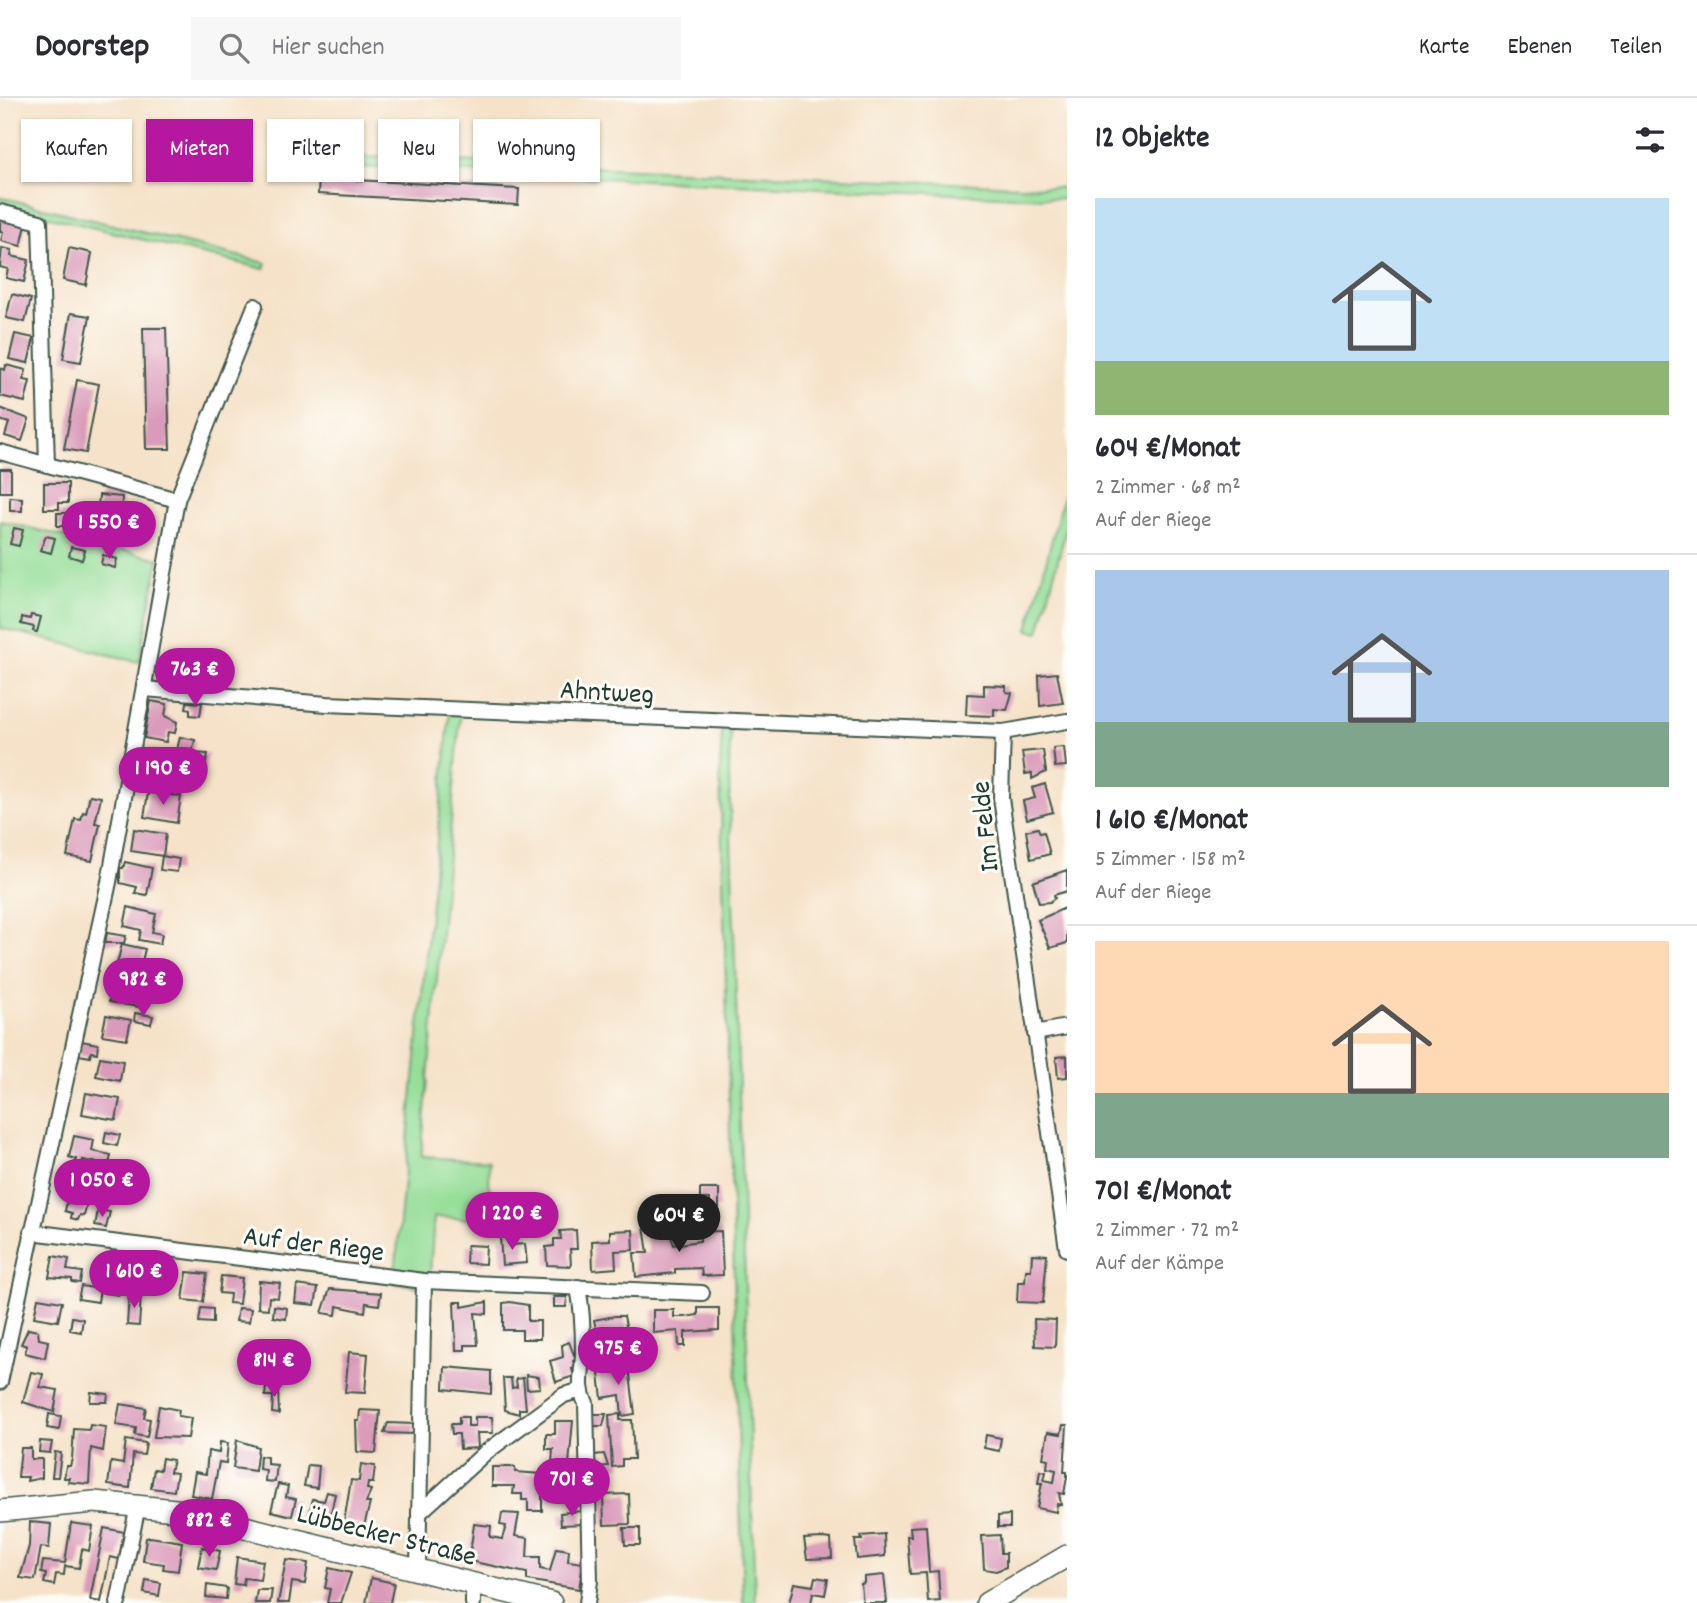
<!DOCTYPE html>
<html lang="de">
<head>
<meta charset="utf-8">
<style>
  :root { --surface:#fff; --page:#f7f7f7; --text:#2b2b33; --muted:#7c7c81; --line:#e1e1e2; --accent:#b5179e }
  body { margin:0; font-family:Dekko,sans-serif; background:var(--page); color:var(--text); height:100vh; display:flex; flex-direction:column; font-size:26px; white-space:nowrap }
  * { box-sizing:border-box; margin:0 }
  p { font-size:23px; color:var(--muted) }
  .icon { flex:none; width:38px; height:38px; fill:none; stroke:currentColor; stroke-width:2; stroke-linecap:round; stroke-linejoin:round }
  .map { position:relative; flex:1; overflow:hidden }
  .sheet { display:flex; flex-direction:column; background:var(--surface); width:630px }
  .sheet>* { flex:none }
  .hud { position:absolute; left:21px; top:21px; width:665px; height:63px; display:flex; gap:14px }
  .price { position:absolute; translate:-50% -60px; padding:0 16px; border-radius:24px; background:var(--accent); color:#fff; font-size:23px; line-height:46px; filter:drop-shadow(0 2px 4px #0008) }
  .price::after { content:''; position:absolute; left:50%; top:42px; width:21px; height:16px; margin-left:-10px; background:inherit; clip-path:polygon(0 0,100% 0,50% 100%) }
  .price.selected { background:#222; color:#fff }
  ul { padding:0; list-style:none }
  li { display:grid; align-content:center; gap:14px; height:371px; padding:0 28px }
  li+li { border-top:2px solid var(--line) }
  li span { display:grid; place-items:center; height:217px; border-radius:0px; color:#555 }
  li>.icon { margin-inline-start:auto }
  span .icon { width:126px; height:126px; fill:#fffc; stroke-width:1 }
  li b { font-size:30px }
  h2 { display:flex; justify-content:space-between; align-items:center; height:84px; padding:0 28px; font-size:30px }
  .pill { padding:0 24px; border-radius:0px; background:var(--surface); box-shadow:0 2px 5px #0004; font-size:24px; line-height:63px }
  .pill.selected { background:var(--accent); color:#fff }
  header { display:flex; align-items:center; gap:42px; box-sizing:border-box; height:98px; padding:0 35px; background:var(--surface); border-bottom:2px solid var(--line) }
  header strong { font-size:33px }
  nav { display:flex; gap:38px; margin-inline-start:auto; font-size:24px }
  .search { width:490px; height:63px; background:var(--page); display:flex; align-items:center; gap:18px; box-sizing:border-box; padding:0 24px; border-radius:0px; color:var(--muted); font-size:26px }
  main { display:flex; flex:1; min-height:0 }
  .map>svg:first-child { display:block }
  .green { fill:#96de99; stroke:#5a8e66; stroke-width:2 }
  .building { fill:#da9bba }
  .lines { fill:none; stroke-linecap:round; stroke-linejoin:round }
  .minor-casing { stroke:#3f564a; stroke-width:18 }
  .secondary-casing { stroke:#3f564a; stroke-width:24 }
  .minor { stroke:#fff; stroke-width:14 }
  .secondary { stroke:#fff; stroke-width:21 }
  .labels { text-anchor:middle; stroke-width:6; stroke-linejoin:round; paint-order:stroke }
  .street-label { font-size:28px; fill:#1f3d34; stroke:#fdfcf7 }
</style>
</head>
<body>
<header>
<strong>Doorstep</strong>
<div class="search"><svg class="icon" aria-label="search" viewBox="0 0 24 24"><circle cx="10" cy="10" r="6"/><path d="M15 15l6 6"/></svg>Hier suchen</div>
<nav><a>Karte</a><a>Ebenen</a><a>Teilen</a></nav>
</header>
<main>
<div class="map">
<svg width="1067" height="1505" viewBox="0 0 1067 1505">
  <rect width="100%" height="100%" fill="#fdfcf7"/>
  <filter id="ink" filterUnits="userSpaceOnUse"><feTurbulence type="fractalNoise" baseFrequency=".0143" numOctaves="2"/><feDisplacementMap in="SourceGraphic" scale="14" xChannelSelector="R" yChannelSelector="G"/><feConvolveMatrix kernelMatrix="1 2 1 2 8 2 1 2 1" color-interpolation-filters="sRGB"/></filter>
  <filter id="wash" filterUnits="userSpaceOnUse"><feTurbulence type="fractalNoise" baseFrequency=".00686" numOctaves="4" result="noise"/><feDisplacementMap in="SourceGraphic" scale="28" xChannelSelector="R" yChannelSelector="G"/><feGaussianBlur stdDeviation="1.57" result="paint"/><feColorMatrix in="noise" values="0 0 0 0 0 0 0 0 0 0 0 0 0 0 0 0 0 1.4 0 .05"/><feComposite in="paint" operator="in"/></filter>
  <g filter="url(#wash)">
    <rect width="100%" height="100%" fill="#f5e2c8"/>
    <g class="green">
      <path d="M318,57L1067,90V101L312,67Z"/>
      <path d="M0,99L266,165L264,171L0,107Z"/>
      <path d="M1067,385V428L1039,534L1028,532Z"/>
      <path d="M0,423L159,461L139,564L0,530Z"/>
      <path d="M450,611L461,612L421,1059L489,1063L490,1122L434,1119L429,1190L394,1185Z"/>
      <path d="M722,628L731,629L729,673L755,1505H743L720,673Z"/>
    </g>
    <g id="blocks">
      <g class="building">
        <path d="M319,80L519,91L518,107L318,96Z"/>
        <path d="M0,122L26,127L21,148L1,143L3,134H0Z"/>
        <path d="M2,150L12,152L11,158L29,162L24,184L6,180L8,171L0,169Z"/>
        <path d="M69,150L92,155L86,187L63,182Z"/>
        <path d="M12,196L31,201L25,224L6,220Z"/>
        <path d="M71,215L90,218L81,264L63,261Z"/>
        <path d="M143,230H166L170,351H146Z"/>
        <path d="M15,236L34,240L28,265L9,261Z"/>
        <path d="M6,267L26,272L23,282L30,283L25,304L0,298V270L5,272Z"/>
        <path d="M77,282L99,286L86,355L64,351Z"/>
        <path d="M0,310L29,321L22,343L5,338L9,325L0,322Z"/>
        <rect x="0" y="371" width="11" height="23"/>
        <path d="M44,385H68V405H59V411H44Z"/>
        <path d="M99,397L122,399L121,423L97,422Z"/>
        <path d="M10,399L22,400V413H10Z"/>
        <rect x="57" y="415" width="18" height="13"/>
        <path d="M14,430L23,432L19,448L10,446Z"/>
        <path d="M118,430H130L129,442H118Z"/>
        <path d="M46,438L55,440L51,455L40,452Z"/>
        <path d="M71,449L85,452L82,462L69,458Z"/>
        <path d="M103,457L117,461L115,470L101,466Z"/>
        <path d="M31,517L41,519L37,534L33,533L34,529L21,526L22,519L30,521Z"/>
        <path d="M1057,575L1063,605L1040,608L1039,577Z"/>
        <path d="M984,587L1006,588V594L1012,595L1007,612L994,611V618L966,617L967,596L984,597Z"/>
        <path d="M151,603L167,606L165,618L177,624L175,635L168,634L166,644L144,640Z"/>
        <path d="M187,604L202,605L200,618L190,617V611L186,610Z"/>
        <path d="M180,639L195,642L192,655L208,656L204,673L196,671L193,689L183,688V682L182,688L170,686L173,669L165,668V672L144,667L147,651L181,658L182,654L177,652Z"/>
        <path d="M1064,649L1066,668L1055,669L1053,650Z"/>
        <path d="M1043,652L1046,674L1032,681V675L1025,676L1022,654Z"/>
        <path d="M1045,686L1053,714L1027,721L1023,703L1035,700L1032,690Z"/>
        <path d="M148,695L181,698L177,725L144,719Z"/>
        <path d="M90,697L101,699L95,725L100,726L92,763L67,758L75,721L81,722L83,714L86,715Z"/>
        <path d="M1038,730L1040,735L1044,734L1050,756L1031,761L1026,733Z"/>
        <path d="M134,731L166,736L163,758L131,753Z"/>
        <path d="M162,758L179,761L177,774L160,772Z"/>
        <path d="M125,764L152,770L147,797L135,795L137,789L120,785V770H123Z"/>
        <path d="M1067,772V793L1054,797L1055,800L1050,804L1039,805L1033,784Z"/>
        <path d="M128,809L156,816L152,834L162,836L160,846L139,842L141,832L124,828Z"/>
        <path d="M1067,809V845L1050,850L1038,822Z"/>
        <path d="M107,835L126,838L124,845H105Z"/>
        <path d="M122,846L145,851L140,871L117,866Z"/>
        <path d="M113,878L145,884L140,909L109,904Z"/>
        <path d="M135,915L153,918L151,926L134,923Z"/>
        <path d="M106,917L131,922L127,941L102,937Z"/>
        <path d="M81,943L98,946L97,955L91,954L90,959L79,957Z"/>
        <path d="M1067,958V979L1058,980L1056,959Z"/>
        <path d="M100,959L123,963L120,983L96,978Z"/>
        <path d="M86,995L120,1001L116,1022L82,1016Z"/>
        <path d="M106,1034L120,1037L117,1048L104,1045Z"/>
        <path d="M74,1038L94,1042L92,1053L111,1057L109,1067L83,1062L82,1066L75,1065L76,1061L69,1059Z"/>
        <path d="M700,1091H719V1110H710V1101H700Z"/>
        <path d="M69,1094L89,1098L84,1118L80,1117L78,1122L71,1120L72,1115L65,1113Z"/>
        <path d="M98,1112L110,1114L106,1130L95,1128Z"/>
        <path d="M667,1127L674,1147L700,1143V1134L721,1133L723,1177L702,1178L701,1170L675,1171V1175L636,1179L634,1155H648L644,1128Z"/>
        <path d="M576,1132L577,1151H570L571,1168L547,1167L546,1149L554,1148V1141H561L560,1133Z"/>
        <path d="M633,1132L634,1152L615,1153L616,1170L593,1172L592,1143L610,1142V1133Z"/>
        <path d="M500,1139H511L512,1147L525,1146L527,1165L502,1167Z"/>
        <path d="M467,1147L486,1148L485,1166L466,1165Z"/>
        <path d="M1032,1156L1047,1157L1043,1205L1017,1204L1018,1184H1025L1026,1172H1031Z"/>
        <path d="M53,1158L69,1161L67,1172L82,1174L80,1185L72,1184V1181L49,1179Z"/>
        <path d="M103,1164L126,1167L119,1197L112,1196L113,1182L101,1181Z"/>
        <path d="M137,1172L165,1175L163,1196L135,1193Z"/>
        <path d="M187,1174L207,1176L203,1204L183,1202Z"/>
        <path d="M221,1178L242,1180L239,1206L229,1205L230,1196L219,1195Z"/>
        <path d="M259,1183L280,1185L278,1200L269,1199L268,1211L258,1210Z"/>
        <path d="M297,1187L318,1190L315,1207L295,1205Z"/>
        <path d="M81,1188L100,1191L98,1204L78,1201Z"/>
        <path d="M330,1191L381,1195L379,1207L366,1205L365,1214L337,1208L336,1217L322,1215Z"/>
        <path d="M129,1196H141L139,1228L127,1227Z"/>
        <path d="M554,1199H567L566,1209H554Z"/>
        <path d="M38,1200L62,1204L58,1223L34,1219Z"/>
        <path d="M454,1204H462V1209L487,1204V1216L475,1215L478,1247H465V1252H456Z"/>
        <path d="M510,1204L528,1207V1223H540V1241H522V1232H503V1205Z"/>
        <path d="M274,1208L287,1210L286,1221L273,1219Z"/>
        <path d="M201,1210L213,1211V1225L199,1224Z"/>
        <path d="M238,1210L251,1211L249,1224L236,1223Z"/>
        <path d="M698,1210H719V1232L685,1234V1248H679L678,1233L653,1235V1212H674V1219H685L698,1217Z"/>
        <path d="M615,1218H624L629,1242L637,1241V1254L623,1257L620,1245L591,1253L589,1242L598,1240L594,1222Z"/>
        <path d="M72,1219L83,1221L81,1234L70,1232Z"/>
        <path d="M1034,1221L1056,1222L1055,1249L1035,1248Z"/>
        <path d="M28,1231L38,1233L39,1241L48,1243L45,1260L25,1255L27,1248L21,1246Z"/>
        <path d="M569,1244L576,1262L573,1263L575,1270L572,1271L574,1278L556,1284L550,1263L563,1259L562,1247Z"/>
        <path d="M349,1254L368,1256L365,1295L345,1294Z"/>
        <path d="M445,1269L491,1273V1296L444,1291Z"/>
        <path d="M629,1269L635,1316L622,1318L620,1297L602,1300L599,1276L606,1270Z"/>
        <path d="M31,1274L43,1276L40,1289L58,1292L54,1314L23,1304Z"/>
        <path d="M526,1277L539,1279L540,1290L527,1291Z"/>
        <path d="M503,1280H511L512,1290L517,1289L516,1281L523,1280L526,1311H519V1316L505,1312Z"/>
        <path d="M266,1289L278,1291L279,1316L272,1315L273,1298H265Z"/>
        <path d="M91,1294L108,1296L107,1304H90Z"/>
        <path d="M120,1306L146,1310L144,1320L150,1321L147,1339L135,1337L136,1330L116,1327Z"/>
        <path d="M159,1308L179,1312L178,1318L191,1320L188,1340L154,1339Z"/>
        <path d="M360,1312L380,1313L376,1355L357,1354L356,1323H359Z"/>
        <path d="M49,1316L61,1318L59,1332L47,1330Z"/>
        <path d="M594,1316H606L603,1328H594Z"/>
        <path d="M620,1316V1322H632L634,1361H622V1368L612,1369L609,1317Z"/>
        <path d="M459,1319H468V1328H475V1319H492L493,1335H477L478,1350L460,1351L459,1336H452L451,1326H459Z"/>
        <path d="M555,1323H573L569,1366H573L574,1400H550L553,1351H546V1336H555Z"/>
        <path d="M388,1325L414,1326V1336L384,1335Z"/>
        <path d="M90,1327L106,1329L103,1353L91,1350L89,1386L68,1384L69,1380H64L66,1368H70L72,1361L74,1331L89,1332Z"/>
        <path d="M1063,1327H1067L1064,1374H1067V1379L1064,1396L1059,1395L1061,1407L1057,1406L1056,1414L1037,1410L1042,1385H1038L1040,1373L1046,1374L1044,1382L1054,1384L1056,1372L1047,1370L1048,1361L1043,1360L1048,1334L1061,1336Z"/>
        <path d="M986,1337L1001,1340L999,1353L984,1350Z"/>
        <path d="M126,1342L146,1345L144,1357L133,1356L130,1390L108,1387L111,1364L123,1366Z"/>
        <path d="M237,1342L258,1349L255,1373L233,1370Z"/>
        <path d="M40,1343L52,1344L50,1355L39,1354Z"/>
        <path d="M220,1344L228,1345L226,1365L219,1364L212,1401L191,1397L195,1374L206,1376L208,1353L219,1355Z"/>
        <path d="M21,1350H31V1361H42V1380L27,1383L28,1379H18Z"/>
        <path d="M55,1354L61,1355L58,1379H52Z"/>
        <path d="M604,1356L608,1368L595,1369L594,1357Z"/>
        <path d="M260,1358L267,1359V1366L277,1367L275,1384L265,1383L266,1372L259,1371Z"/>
        <path d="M162,1360L173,1362L170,1374L177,1375L174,1393L151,1390L154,1371L160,1372Z"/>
        <path d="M361,1366L375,1368L373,1385H368L367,1391L371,1392L366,1405H370L364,1428L344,1424L351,1382L359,1383Z"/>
        <path d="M308,1367L319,1368L317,1390L304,1388Z"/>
        <path d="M492,1369H515V1374L542,1376V1413H528V1402H522V1396H513L514,1388H492Z"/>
        <path d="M278,1386L288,1388L286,1399L296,1401L292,1418L271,1413Z"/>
        <path d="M327,1394L335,1396L328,1428L307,1423L313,1401L324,1403Z"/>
        <path d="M629,1396L630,1426L604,1427L603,1397Z"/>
        <path d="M582,1413L583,1426L561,1427L560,1415Z"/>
        <path d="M502,1415L519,1416L515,1438L528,1440L527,1459H540V1471L550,1473L556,1450L569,1452L568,1463L583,1465L579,1491L527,1482V1475L469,1463L474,1426L491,1428L490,1439L502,1441L506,1428L500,1427Z"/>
        <path d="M1010,1417V1429H998V1418Z"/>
        <path d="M30,1424L51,1426L49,1450L41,1449L35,1482L20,1480L29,1448Z"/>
        <path d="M71,1425L93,1428L89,1453L82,1451L79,1470L65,1468L64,1477L56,1476L54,1487L44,1485L46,1476L41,1475L43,1463L65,1465Z"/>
        <path d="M926,1428L929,1474L938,1473L940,1503L928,1504L926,1475L910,1476L907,1438H911L910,1429Z"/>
        <path d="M104,1430L124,1434L119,1461L110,1459L101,1504L90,1502Z"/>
        <path d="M624,1430H640V1447H625Z"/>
        <path d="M884,1436L885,1458L857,1461L855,1442H862L861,1438Z"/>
        <path d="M1000,1437L1001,1455H1006V1469L996,1473L984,1471L982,1438Z"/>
        <path d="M150,1439L182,1444L178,1473L163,1471L164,1466L143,1463L146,1440Z"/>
        <path d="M822,1440L831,1441L832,1460L807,1461L804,1441Z"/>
        <path d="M202,1449L220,1453L216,1472L198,1469Z"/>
        <path d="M237,1459L263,1463L260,1482L244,1480L243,1487L234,1486Z"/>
        <path d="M286,1462L308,1465L305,1486L292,1484L289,1505H278Z"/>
        <path d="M329,1470L351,1475L341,1505H327L330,1491L325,1490Z"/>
        <path d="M884,1477L887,1505H863L861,1486L864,1485V1479Z"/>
        <path d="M815,1479L828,1481L825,1497L813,1495L811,1505H789L794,1485L813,1488Z"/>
        <path d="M371,1480L394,1485L390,1505H366Z"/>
        <path d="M146,1482L161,1485L159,1498L144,1495Z"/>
        <path d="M207,1487L227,1490L226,1501L206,1499Z"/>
        <path d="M257,1492H272L270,1505H255Z"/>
      </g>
    </g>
  </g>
  <g filter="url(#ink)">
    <use href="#blocks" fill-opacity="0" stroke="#3f564a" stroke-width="2"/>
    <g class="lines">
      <defs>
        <g id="minor">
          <path d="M0,114L40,124L47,367"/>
          <path d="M0,354L177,402"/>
          <path d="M144,591L327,606L1003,634L1067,623"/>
          <path d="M1003,634L1001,700L1067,1151"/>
          <path d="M1035,935L1067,929"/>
          <path d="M31,1134L424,1183L702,1195"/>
          <path d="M578,1189C582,1210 583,1230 583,1251C584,1272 576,1287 586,1305L590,1483L587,1505"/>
          <path d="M0,1284L109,784L177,402L255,208"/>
          <path d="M419,1415L485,1355L564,1297L579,1293"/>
          <path d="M418,1470L424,1183"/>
          <path d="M118,1505L138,1407"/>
          <path d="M473,1505V1486"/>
        </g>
        <g id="secondary">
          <path d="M0,1413L94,1404L176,1412L551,1505"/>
          <path d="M987,1505L1067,1458"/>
        </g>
      </defs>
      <use href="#minor" class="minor-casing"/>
      <use href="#secondary" class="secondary-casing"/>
      <use href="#minor" class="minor"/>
      <use href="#secondary" class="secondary"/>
    </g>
  </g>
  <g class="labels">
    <g class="street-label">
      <text transform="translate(607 592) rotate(3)" y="10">Ahntweg</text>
      <text transform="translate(983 729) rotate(-96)" y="10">Im Felde</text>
      <text transform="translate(314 1144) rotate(7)" y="10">Auf der Riege</text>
      <text transform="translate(387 1435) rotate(14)" y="10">Lübbecker Straße</text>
    </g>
  </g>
</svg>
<b class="price" style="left:109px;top:463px">1 550 €</b>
<b class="price" style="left:195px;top:610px">763 €</b>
<b class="price" style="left:163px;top:709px">1 190 €</b>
<b class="price" style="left:143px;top:920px">982 €</b>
<b class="price" style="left:102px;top:1121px">1 050 €</b>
<b class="price" style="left:512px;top:1154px">1 220 €</b>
<b class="price selected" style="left:679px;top:1156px">604 €</b>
<b class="price" style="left:134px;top:1212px">1 610 €</b>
<b class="price" style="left:618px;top:1289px">975 €</b>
<b class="price" style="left:274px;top:1301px">814 €</b>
<b class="price" style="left:572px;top:1420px">701 €</b>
<b class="price" style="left:209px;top:1461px">882 €</b>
<div class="hud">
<a class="pill">Kaufen</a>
<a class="pill selected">Mieten</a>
<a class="pill">Filter</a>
<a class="pill">Neu</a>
<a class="pill">Wohnung</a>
</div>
</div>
<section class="sheet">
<h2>12 Objekte<svg class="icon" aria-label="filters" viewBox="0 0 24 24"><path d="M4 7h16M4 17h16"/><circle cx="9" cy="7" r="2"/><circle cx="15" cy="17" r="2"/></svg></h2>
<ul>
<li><span style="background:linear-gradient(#bfe0f5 75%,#8fb573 0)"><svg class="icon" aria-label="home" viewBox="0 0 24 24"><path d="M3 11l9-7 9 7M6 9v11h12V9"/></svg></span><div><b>604 €/Monat</b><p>2 Zimmer · 68 m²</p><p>Auf der Riege</p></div></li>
<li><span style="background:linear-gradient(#a9c7e8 70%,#7fa58c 0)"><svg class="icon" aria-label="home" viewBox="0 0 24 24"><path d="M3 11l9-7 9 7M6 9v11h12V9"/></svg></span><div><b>1 610 €/Monat</b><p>5 Zimmer · 158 m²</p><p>Auf der Riege</p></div></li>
<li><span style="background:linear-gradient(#ffd9b3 70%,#7fa58c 0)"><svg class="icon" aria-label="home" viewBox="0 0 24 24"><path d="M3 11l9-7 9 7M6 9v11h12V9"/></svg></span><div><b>701 €/Monat</b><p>2 Zimmer · 72 m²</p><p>Auf der Kämpe</p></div></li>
</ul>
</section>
</main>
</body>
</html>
